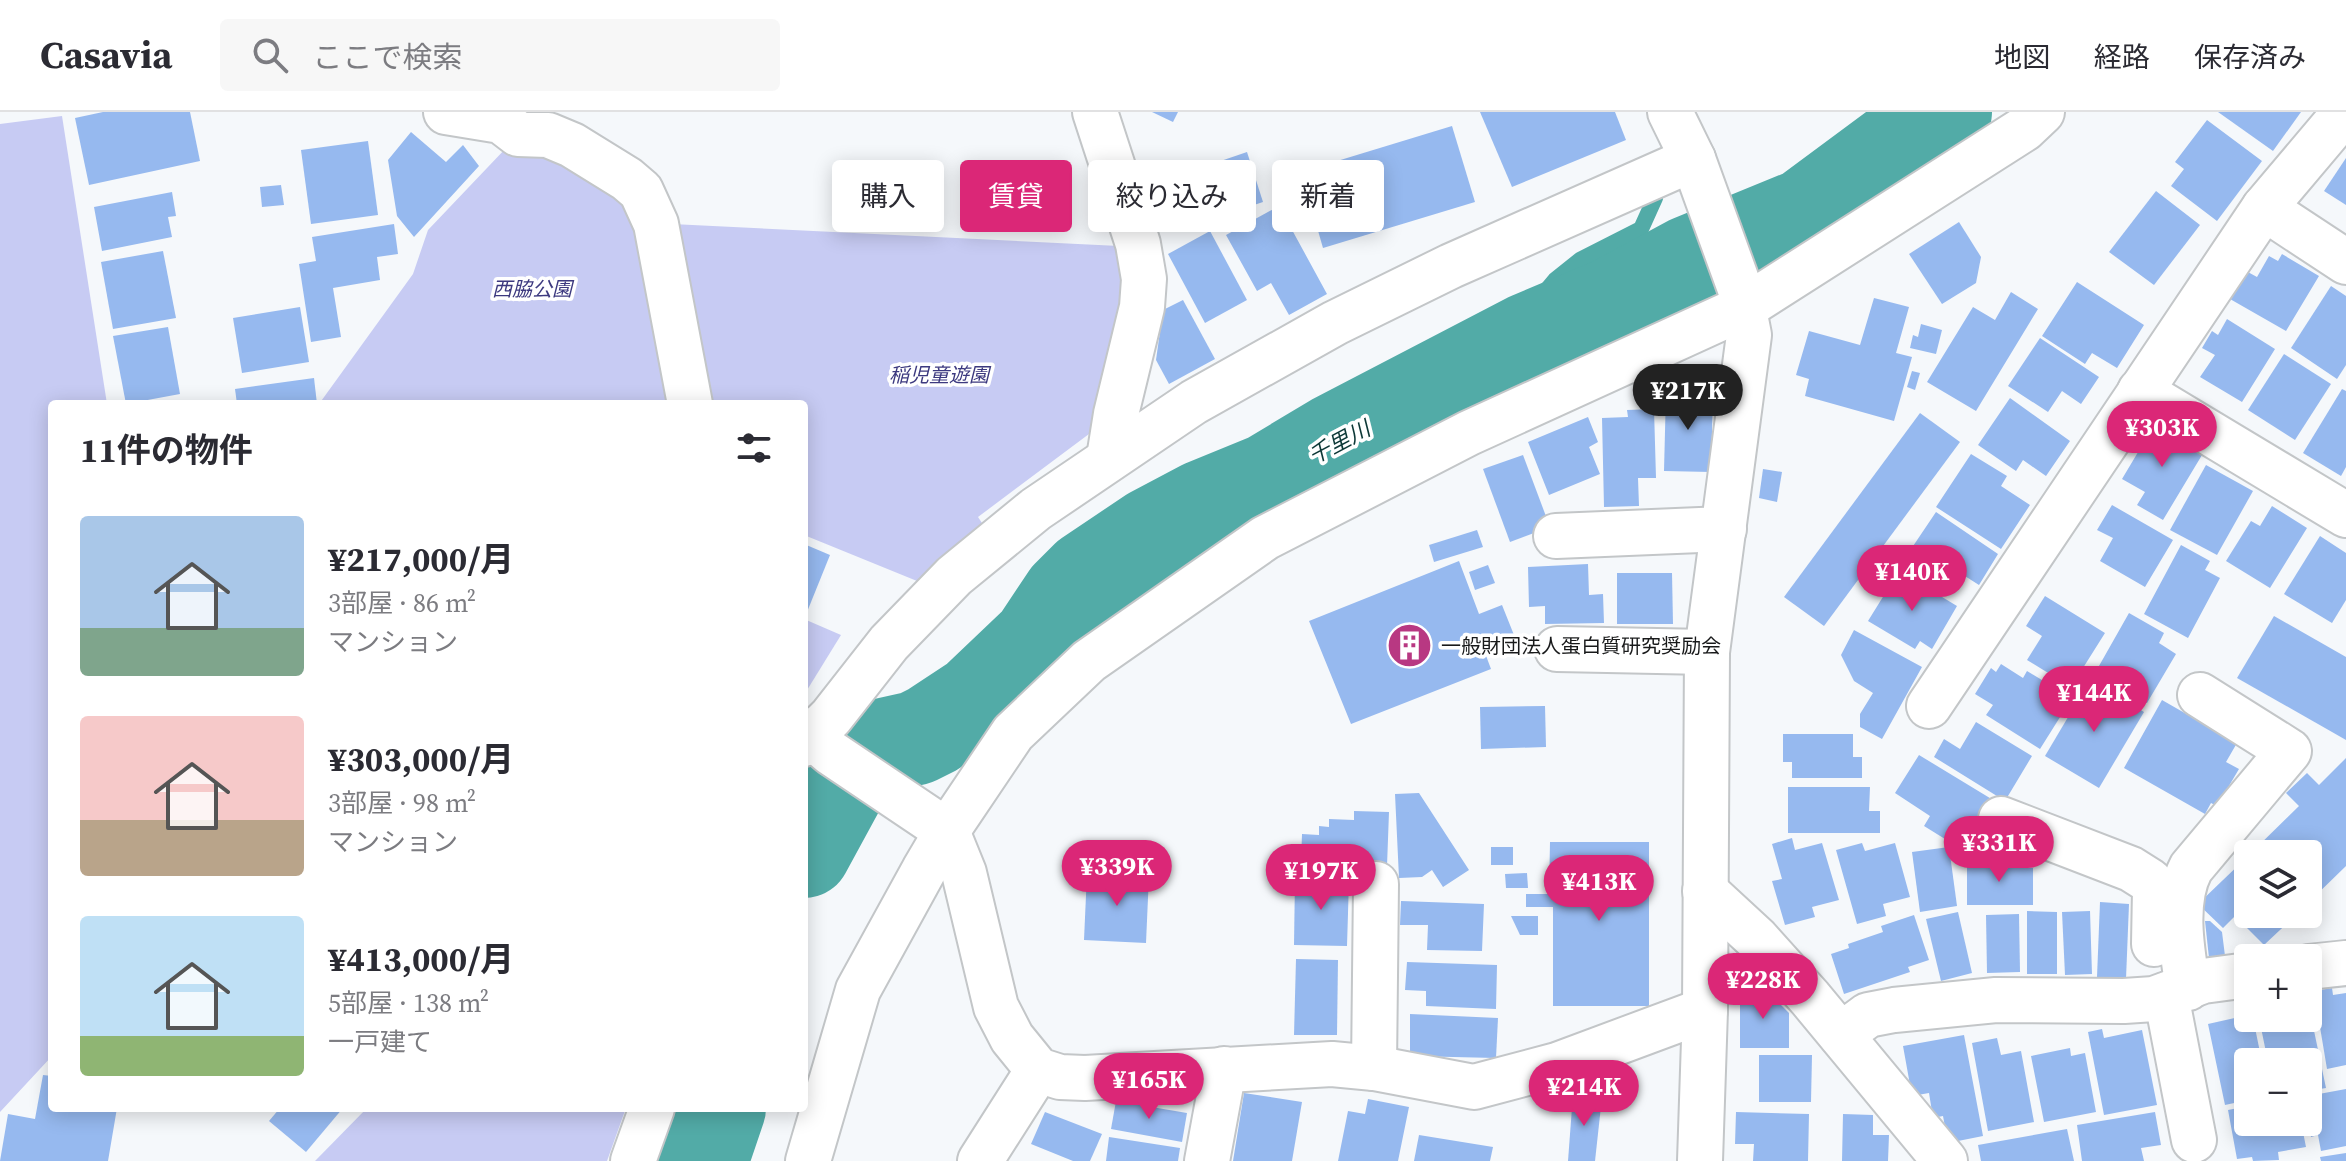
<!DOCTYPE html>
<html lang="ja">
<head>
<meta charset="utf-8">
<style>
  :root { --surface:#fff; --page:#f7f7f7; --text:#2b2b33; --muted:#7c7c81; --line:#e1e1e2; --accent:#db2777 }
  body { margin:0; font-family:"Source Serif 4","Noto Sans JP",serif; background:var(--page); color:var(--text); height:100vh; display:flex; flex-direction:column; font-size:30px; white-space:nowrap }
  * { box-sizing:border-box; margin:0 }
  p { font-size:26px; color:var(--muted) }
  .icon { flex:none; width:44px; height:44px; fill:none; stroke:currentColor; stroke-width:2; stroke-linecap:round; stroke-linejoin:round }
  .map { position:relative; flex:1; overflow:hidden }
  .drawer { position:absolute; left:48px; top:288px; width:760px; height:712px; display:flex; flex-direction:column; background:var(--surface); border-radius:8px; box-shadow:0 4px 20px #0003 }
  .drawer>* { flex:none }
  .banner { position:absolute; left:832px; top:48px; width:760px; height:72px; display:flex; gap:16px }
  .controls { position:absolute; left:2234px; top:728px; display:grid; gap:16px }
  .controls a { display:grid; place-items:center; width:88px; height:88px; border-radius:8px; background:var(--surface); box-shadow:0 4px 20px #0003; font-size:40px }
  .price { position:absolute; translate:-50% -68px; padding:0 18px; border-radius:28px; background:var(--accent); color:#fff; font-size:26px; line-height:52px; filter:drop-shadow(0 2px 4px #0008) }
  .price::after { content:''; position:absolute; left:50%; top:48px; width:24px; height:18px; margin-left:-12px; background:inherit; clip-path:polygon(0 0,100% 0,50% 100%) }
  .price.current { background:#222; color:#fff }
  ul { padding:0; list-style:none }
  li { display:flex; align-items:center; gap:24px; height:200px; padding:0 32px }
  li span { display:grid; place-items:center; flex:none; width:224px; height:160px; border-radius:8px; color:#555 }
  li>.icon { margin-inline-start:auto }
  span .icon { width:96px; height:96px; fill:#fffc; stroke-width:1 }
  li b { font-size:34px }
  h2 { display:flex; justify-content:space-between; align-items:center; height:96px; padding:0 32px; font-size:34px }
  .tag { padding:0 28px; border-radius:8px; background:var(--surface); box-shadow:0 4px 20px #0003; font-size:28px; line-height:72px }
  .tag.current { background:var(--accent); color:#fff }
  header { display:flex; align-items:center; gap:48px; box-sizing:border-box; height:112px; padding:0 40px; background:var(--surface); border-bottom:2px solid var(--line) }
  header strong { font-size:38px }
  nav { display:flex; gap:44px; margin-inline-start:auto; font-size:28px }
  .search { width:560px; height:72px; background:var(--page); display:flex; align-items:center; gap:20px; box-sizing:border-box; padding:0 28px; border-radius:8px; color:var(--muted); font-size:30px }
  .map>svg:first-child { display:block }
  .green { fill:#c7cbf3 }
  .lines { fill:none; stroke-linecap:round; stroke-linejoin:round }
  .stream { stroke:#52aba7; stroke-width:16 }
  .river { stroke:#52aba7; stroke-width:94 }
  .building { fill:#96b9ef }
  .street-casing { stroke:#c3c6c8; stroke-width:48 }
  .street { stroke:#fff; stroke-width:44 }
  .labels { text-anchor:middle; stroke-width:7; stroke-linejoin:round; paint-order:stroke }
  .park-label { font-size:20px; font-style:italic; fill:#3c397f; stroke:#fff }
  .poi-label { font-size:20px; fill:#18191a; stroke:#fff; text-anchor:start }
  .water-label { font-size:22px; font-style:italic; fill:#0d3837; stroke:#fff }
</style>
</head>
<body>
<header>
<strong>Casavia</strong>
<div class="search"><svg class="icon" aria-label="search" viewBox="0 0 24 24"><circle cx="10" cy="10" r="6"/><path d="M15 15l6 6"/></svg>ここで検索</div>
<nav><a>地図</a><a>経路</a><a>保存済み</a></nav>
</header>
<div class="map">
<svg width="2346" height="1049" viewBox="0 0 2346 1049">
  <rect width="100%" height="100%" fill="#f5f8fb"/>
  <g class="green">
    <path d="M62,4L107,292H52V944L0,1000V12Z"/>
    <path d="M507,35L538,37L593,64L636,104L672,292H319L413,162L428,118Z"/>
    <path d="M672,112L1119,134L1126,179L1104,276L1089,322L978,405L982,411L917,469L804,423V292H707Z"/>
    <path d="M804,507L841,523L804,583Z"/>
    <path d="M367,996H626L607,1049H315Z"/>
  </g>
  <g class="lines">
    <g class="stream">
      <path d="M1613,192L1630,225"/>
      <path d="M1530,227V198L1555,168L1580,148L1641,117L1655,86"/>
    </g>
    <g class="river">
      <path d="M804,739L841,671L865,642L880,634L916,626L932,618L976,589L1038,530L1068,485L1088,465L1152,422L1203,395L1269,368L1334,329L1530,227L1613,192L1691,150L1806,103L1945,0"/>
      <path d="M701,1049L719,996"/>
    </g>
  </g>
  <g class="building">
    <path d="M103,0H190L200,49L89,73L75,6Z"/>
    <path d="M1152,0H1178L1173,10Z"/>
    <path d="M1480,0H1615L1626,28L1512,75Z"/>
    <path d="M2218,0H2301L2273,39Z"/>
    <path d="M2207,8L2262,49L2217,109L2171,74L2184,57L2175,50Z"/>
    <path d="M1452,14L1475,90L1323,136L1301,60Z"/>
    <path d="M411,20L446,50L463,33L479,54L414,125L397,104L388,48Z"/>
    <path d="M368,29L378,103L311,112L301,38Z"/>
    <path d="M1247,40L1263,90L1188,115L1171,66Z"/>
    <path d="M2346,46V93L2324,79Z"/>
    <path d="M281,73L284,93L262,95L260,75Z"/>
    <path d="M2156,79L2200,113L2154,173L2109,140Z"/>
    <path d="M172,80L176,104L168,105L172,125L102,139L94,95Z"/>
    <path d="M1279,94L1327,182L1289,203L1271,171L1257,179L1226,123Z"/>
    <path d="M1959,110L1981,145L1976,171L1942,192L1909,142Z"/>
    <path d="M394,112L398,142L377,145L380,168L333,176L341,225L311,230L299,152L316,149L312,125Z"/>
    <path d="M1210,119L1247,188L1205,211L1168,142Z"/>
    <path d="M163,139L176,206L113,217L101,150Z"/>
    <path d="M2282,142L2319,164L2286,219L2230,187L2246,159L2257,165L2269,144L2278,149Z"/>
    <path d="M2077,170L2144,213L2117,256L2092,241L2085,252L2042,224Z"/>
    <path d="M2331,174L2346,184V253L2337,267L2291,236Z"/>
    <path d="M2011,180L2038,197L1976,299L1927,270L1973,195L1995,208Z"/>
    <path d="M1874,186L1909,195L1896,241L1912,245L1894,309L1805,284L1809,267L1796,263L1809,219L1860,233Z"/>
    <path d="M1183,188L1215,247L1169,272L1156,248L1163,198Z"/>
    <path d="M300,195L309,250L242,261L233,206Z"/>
    <path d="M2227,207L2275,237L2242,290L2200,265L2215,243L2202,236L2212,219L2218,223Z"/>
    <path d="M1921,212L1942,218L1936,242L1910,236L1913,223L1918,225Z"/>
    <path d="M168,215L180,282L126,292L113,224Z"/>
    <path d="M2040,226L2099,265L2081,292L2062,279L2048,300L2008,274Z"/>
    <path d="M2284,242L2331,272L2295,328L2248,298Z"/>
    <path d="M1912,259L1920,261L1915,278L1907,275Z"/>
    <path d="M314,266L317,292H237L235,277Z"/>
    <path d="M2342,277L2346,279V355L2341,364L2303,341Z"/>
    <path d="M1666,280L1713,281L1711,360L1664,359Z"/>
    <path d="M2010,286L2070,329L2046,364L2023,348L2016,359L1978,333Z"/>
    <path d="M1654,297L1656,366H1638L1639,394L1604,395L1602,306L1628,305L1627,298Z"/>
    <path d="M1920,301L1960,330L1824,514L1784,485Z"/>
    <path d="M1588,305L1598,330L1589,335L1600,362L1549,383L1528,330Z"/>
    <path d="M2156,310L2205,338L2163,408L2137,393L2145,380L2122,367Z"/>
    <path d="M1971,342L2007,364L2001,374L2030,393L2001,437L1936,395Z"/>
    <path d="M1523,343L1550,415L1510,430L1483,357Z"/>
    <path d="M2206,353L2253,379L2217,443L2170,418Z"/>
    <path d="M1763,357L1782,360L1777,390L1759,386Z"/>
    <path d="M2112,393L2173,428L2145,475L2100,449L2113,426L2097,418Z"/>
    <path d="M2272,394L2307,416L2270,476L2226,449L2251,409L2260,414Z"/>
    <path d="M1936,400L1998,442L1979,473L1957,459L1945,477L1903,449Z"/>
    <path d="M1477,418L1483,435L1434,450L1429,433Z"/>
    <path d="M2320,424L2346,441V488L2332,511L2284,482Z"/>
    <path d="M804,432L830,443L807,500L804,499Z"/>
    <path d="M2181,433L2210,449L2205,458L2220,466L2188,526L2144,502Z"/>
    <path d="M1459,449L1479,502L1502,493L1516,528L1485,541L1491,557L1351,612L1309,509Z"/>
    <path d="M1588,452L1589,483L1603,482L1604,511L1545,512V494L1529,495L1528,455Z"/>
    <path d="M1488,453L1495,471L1475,478L1469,460Z"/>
    <path d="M1899,459L1957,494L1932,537L1920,529L1915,537L1868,509Z"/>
    <path d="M1617,461H1672L1673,512H1617Z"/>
    <path d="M2045,484L2105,521L2071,575L2027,548L2042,524L2026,514Z"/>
    <path d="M2129,501L2164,521L2159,531L2176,542L2147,591L2095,561Z"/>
    <path d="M2274,504L2346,545V628L2237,566Z"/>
    <path d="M1854,518L1922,555L1882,627L1860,615V602L1873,581L1854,569L1841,543Z"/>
    <path d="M2001,552L2023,566L2027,559L2072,586L2040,637L1986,603L1993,593L1975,582L1991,556L1996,560Z"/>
    <path d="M2090,568L2144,600L2099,676L2045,644Z"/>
    <path d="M2162,588L2237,631L2226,650L2239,657L2217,694L2211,691L2205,702L2124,656Z"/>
    <path d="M1545,594L1546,635L1481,637L1480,595Z"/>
    <path d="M1976,610L2032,644L2005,689L1934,645L1944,627L1960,637Z"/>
    <path d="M1783,622H1853V645H1862V666H1792V650H1783Z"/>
    <path d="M1919,643L2003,694L1980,731L1953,714L1945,727L1924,714L1930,704L1895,681Z"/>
    <path d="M2346,646V754L2308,791V742H2250L2299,694L2286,681L2307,661L2319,673Z"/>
    <path d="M1788,675H1870L1869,699H1880V721H1788Z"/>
    <path d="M1419,681L1469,758L1443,775L1432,758L1422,765L1399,766L1395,682Z"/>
    <path d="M1354,699L1389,700L1387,754L1301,750L1302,722L1319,723V714L1329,715V707L1354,708Z"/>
    <path d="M1792,726L1795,738L1822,731L1839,788L1812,795L1815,805L1785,813L1772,769L1782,767L1772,732Z"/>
    <path d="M1550,730H1649V894H1553V795H1526V782H1549Z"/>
    <path d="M1862,731L1865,739L1895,731L1910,785L1883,792L1886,804L1857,812L1836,738Z"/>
    <rect x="1491" y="735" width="22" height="18"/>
    <path d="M1949,735L1957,794L1920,800L1912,740Z"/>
    <path d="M2248,744V802H2297L2264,833L2235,804L2223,816L2198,792Z"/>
    <path d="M1967,750H2017V756H2033V793H1967Z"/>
    <path d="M1087,761L1149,763L1146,831L1084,828Z"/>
    <path d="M1527,761L1528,776H1506L1505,762Z"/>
    <path d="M1295,766L1349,768L1347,834L1294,833Z"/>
    <path d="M1401,789L1484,792L1482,839L1427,838L1428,813H1400Z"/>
    <path d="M2100,790L2129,792L2126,867L2097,865Z"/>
    <path d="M2027,799L2057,800V862H2027Z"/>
    <path d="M2090,799L2092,862L2065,863L2062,800Z"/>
    <path d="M1958,800L1972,861L1941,869L1926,807Z"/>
    <path d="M2019,802L2020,860L1987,861L1986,803Z"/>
    <path d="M1914,803L1929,848L1908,855L1910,860L1844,882L1831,842L1849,836L1848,832L1883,820L1881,814Z"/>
    <path d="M1511,804H1538V823H1520Z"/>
    <path d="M2205,809H2210L2222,820L2225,844L2209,846Z"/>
    <path d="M2288,832L2289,839L2255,844L2253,836Z"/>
    <path d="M1296,847L1338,848L1337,923H1294Z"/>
    <path d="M1407,850L1497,853L1496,897L1426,894V879L1405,878Z"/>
    <path d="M1740,876H1764L1789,901V936H1740Z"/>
    <path d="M2332,876L2333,883L2346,881V953L2327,957L2314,879Z"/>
    <path d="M2308,890L2326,976L2308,979V950H2268L2259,906H2308Z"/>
    <path d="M1410,902L1498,906L1496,946L1410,944Z"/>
    <path d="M2248,903V906H2253L2262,950H2248V988L2225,993L2208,912Z"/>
    <path d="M2102,917L2104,926L2142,918L2157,993L2104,1003L2088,920Z"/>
    <path d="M1964,923L1983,1024L1948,1031L1943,1004L1933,1006L1929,981L1912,984L1903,934Z"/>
    <path d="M1997,926L2001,943L2021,939L2034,1010L1988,1019L1972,931Z"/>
    <path d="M2070,936L2071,944L2085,941L2096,1000L2044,1010L2031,944Z"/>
    <path d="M1759,943H1812L1811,990H1759Z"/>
    <path d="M43,963L52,964V996H117L108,1049H0L8,1002L35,1007Z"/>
    <path d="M2346,977V1034L2321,1039L2318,1023L2311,1025L2308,1007V984Z"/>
    <path d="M1244,981L1302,990L1292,1049H1233Z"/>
    <path d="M1573,982L1602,985L1595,1049H1568Z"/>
    <path d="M1368,987L1409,995L1398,1049H1338L1348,999L1365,1002Z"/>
    <path d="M1116,989L1187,1001L1182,1030L1111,1017Z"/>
    <path d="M2248,994V1010H2301L2306,1035L2278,1040L2279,1048L2253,1049L2252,1045L2237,1047L2228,998Z"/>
    <path d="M280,996H343L306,1040L269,1009Z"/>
    <path d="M1045,1000L1102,1022L1090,1049H1073L1031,1032Z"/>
    <path d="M1736,1000L1809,1002L1808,1049H1753L1754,1032H1735Z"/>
    <path d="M2155,1000L2161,1033L2141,1036L2144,1049H2082L2077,1013Z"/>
    <path d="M1843,1002L1873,1003V1023H1889L1888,1049H1842Z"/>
    <path d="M2067,1017L2074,1049H1981L1978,1033Z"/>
    <path d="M1419,1023L1493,1035L1490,1049H1414Z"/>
    <path d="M1109,1025L1180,1036L1178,1049H1106Z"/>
    <path d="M2346,1041V1049H2321L2320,1045Z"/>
  </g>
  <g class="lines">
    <defs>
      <g id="street">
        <path d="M446,0L501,9L518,22L548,23L572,33L627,67L641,79L656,112L690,292"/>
        <path d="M1095,0L1138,132L1144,167L1142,195L1116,302L1109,346"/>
        <path d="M1670,0L1693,47L1740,177L1749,223L1707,540L1705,898L1700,1049"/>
        <path d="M2264,96L2346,150"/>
        <path d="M2140,279L2346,403"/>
        <path d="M1556,424L1724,417"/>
        <path d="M1557,537L1707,540"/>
        <path d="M1929,594L2264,96L2345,0"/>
        <path d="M804,618L831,641L947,719L964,761L996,895L1012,926L1038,958L1060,965L1085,966L1332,952L1374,956L1474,975L1557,953L1705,898"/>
        <path d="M804,632L831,605L889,531L954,464L1036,397L1194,290L1335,211L1451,154L1693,47"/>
        <path d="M2001,707L2131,757L2150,769L2155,778L2154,832"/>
        <path d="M1705,779L1757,827L1810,886L1945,1049"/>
        <path d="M2308,855L2346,851"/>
        <path d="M2188,876C2182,839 2173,790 2191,756L2289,639L2200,583"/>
        <path d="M2166,883L2194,1028"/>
        <path d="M1841,923L1868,903L1894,898L1996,888L2124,889L2154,887L2203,869L2248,863"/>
        <path d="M1374,956L1376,772"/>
        <path d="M633,1049L652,996"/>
        <path d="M808,1049L858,878L924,758L947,719L1013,621L1089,549L1265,426L1469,321L1745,195L2024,17L2042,0"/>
        <path d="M980,1049L1038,958"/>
        <path d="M1207,1049L1224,957"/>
      </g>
    </defs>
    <use href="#street" class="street-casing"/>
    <use href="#street" class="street"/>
  </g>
  <defs>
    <symbol id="building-disc" viewBox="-11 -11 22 22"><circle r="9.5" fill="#b83882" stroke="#fff"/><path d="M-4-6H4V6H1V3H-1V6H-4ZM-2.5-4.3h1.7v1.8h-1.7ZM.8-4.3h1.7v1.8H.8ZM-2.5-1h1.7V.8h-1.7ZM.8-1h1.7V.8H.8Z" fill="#fff"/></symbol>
  </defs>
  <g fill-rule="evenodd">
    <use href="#building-disc" x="1384" y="508" width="51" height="51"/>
  </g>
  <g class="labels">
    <g class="park-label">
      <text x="532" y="184">西脇公園</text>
      <text x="939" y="270">稲児童遊園</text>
    </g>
    <g class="poi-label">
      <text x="1441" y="541">一般財団法人蛋白質研究奨励会</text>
    </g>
    <g class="water-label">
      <text transform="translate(1339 330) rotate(-28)" y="8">千里川</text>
    </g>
  </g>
</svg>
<div class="controls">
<a><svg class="icon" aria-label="layers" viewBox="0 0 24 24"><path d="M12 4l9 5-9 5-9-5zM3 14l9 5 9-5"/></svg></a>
<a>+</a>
<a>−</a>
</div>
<b class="price current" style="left:1688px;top:320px">¥217K</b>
<b class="price" style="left:2162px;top:357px">¥303K</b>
<b class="price" style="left:1912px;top:501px">¥140K</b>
<b class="price" style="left:2094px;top:622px">¥144K</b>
<b class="price" style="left:1999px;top:772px">¥331K</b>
<b class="price" style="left:1117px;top:796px">¥339K</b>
<b class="price" style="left:1321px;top:800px">¥197K</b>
<b class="price" style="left:1599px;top:811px">¥413K</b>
<b class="price" style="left:1763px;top:909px">¥228K</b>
<b class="price" style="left:1149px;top:1009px">¥165K</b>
<b class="price" style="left:1584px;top:1016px">¥214K</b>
<div class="banner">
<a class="tag">購入</a>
<a class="tag current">賃貸</a>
<a class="tag">絞り込み</a>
<a class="tag">新着</a>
</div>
<section class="drawer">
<h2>11件の物件<svg class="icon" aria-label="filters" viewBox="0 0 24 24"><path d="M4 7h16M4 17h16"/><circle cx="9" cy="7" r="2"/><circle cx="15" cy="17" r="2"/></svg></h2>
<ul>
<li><span style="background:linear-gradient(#a9c7e8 70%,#7fa58c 0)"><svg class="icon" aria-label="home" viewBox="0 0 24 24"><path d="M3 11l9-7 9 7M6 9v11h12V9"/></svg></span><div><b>¥217,000/月</b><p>3部屋 · 86 m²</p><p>マンション</p></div></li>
<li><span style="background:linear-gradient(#f6c9c9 65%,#b9a48a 0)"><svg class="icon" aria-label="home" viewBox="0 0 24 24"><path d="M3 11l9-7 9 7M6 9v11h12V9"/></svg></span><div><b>¥303,000/月</b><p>3部屋 · 98 m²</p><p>マンション</p></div></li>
<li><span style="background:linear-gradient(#bfe0f5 75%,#8fb573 0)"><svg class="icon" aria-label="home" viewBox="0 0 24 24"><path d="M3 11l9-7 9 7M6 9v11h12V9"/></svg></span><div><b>¥413,000/月</b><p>5部屋 · 138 m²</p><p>一戸建て</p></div></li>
</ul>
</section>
</div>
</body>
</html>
